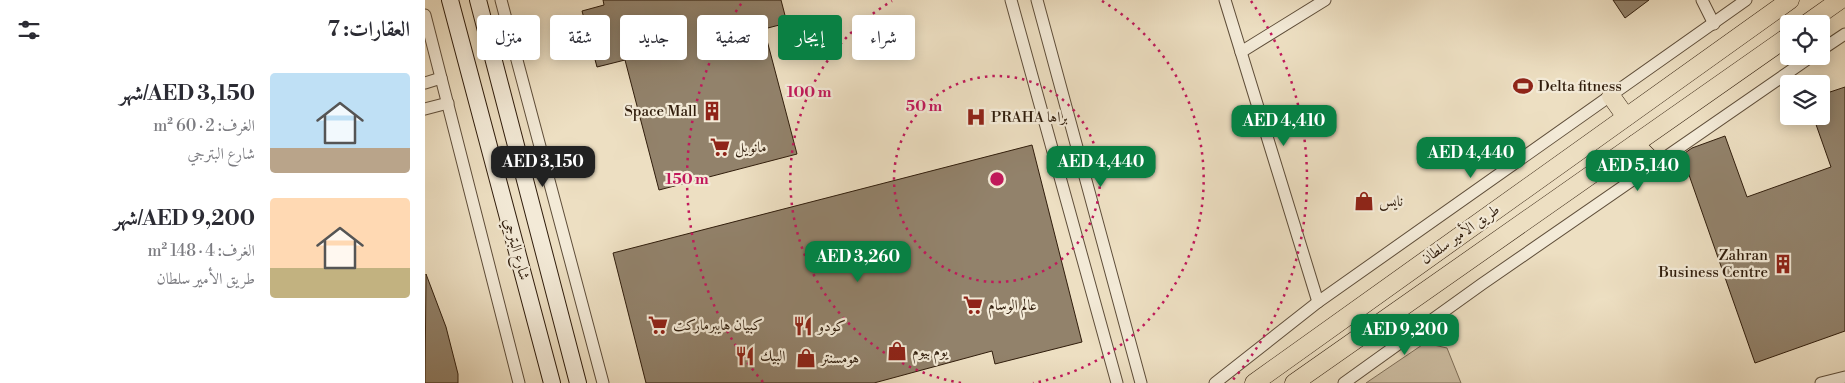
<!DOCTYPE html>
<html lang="ar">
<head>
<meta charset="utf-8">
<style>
  :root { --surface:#fff; --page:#f7f7f7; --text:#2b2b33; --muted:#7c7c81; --accent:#0b8043 }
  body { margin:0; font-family:"Libre Bodoni",Amiri,serif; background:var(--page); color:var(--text); direction:rtl; height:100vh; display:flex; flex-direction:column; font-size:19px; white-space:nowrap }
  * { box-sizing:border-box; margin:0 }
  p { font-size:16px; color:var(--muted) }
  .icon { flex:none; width:28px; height:28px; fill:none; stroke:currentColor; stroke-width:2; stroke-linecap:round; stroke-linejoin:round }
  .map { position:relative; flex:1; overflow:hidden; direction:ltr }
  .details { display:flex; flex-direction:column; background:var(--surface); width:425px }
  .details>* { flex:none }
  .hud { position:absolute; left:15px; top:15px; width:475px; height:45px; direction:rtl; display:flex; gap:10px }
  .buttons { position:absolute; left:1355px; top:15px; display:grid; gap:10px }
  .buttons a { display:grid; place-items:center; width:50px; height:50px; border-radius:5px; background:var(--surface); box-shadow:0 2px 12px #0003; font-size:25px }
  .price { position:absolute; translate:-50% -42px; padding:0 11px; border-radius:10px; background:var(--accent); color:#fff; font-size:16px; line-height:32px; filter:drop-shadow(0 1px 2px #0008) }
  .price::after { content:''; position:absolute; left:50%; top:30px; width:15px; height:11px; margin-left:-8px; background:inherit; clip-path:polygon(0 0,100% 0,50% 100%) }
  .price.on { background:#222; color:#fff }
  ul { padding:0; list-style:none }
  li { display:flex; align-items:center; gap:15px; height:125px; padding:0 15px }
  li span { display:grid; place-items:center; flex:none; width:140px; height:100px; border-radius:5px; color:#555 }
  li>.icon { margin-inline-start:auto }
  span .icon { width:60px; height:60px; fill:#fffc; stroke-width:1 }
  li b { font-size:21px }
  h2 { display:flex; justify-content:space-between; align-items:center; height:60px; padding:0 15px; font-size:21px }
  .tag { padding:0 18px; border-radius:5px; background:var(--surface); box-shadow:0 2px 12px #0003; font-size:18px; line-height:45px }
  .tag.on { background:var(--accent); color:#fff }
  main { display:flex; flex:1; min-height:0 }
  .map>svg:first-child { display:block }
  .green { fill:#cdbea3; stroke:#7e6e58 }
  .building { fill:#92826b; stroke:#301d0c }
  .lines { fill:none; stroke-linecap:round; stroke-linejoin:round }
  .minor-casing { stroke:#5f4e3a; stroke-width:13 }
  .secondary-casing { stroke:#301d0c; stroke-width:18 }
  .primary-casing { stroke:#301d0c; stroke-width:19 }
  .minor { stroke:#f3ead7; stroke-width:11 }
  .secondary { stroke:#f3ead7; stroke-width:16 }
  .primary { stroke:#eddfc2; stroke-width:18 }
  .ring { fill:none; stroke:#c2185b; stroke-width:2.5; stroke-dasharray:2.5 5 }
  .labels { text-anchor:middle; stroke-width:4.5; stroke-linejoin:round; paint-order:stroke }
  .poi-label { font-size:15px; fill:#301d0c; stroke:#f3ead7; text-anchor:start }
  .street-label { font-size:15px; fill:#301d0c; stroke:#f3ead7 }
  .centre { fill:#c2185b; stroke:#f3ead7; stroke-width:2.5 }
  .ring-label { font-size:15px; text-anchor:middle; font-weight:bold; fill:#c2185b; stroke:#f3ead7; stroke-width:4.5; stroke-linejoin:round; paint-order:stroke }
</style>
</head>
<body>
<main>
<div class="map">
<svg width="1420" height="383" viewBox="0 0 1420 383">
  <rect width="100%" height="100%" fill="#eddfc2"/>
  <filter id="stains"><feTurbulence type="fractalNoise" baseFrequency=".004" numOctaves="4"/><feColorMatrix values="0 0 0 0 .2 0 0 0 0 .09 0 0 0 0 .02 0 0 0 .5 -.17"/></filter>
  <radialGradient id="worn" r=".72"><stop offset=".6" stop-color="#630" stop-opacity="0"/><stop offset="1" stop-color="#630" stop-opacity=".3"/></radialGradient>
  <path class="green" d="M1000,343L1022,348L1036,383H941Z"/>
  <g class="building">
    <path d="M178,0H356L362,23L339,29L372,154L234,190L200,60L172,67L157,11L179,5Z"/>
    <path d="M1188,0H1224L1200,18Z"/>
    <path d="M1420,87V331L1330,363L1257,155L1267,148L1300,136L1322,197L1406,167L1388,116H1396V95Z"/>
    <path d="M607,145L657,342L570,364L567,351L449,383H221L188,253Z"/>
    <path d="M1,274L21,327L33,374V383H0Z"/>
  </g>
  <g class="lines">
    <defs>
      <g id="minor">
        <path d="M76,0L178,383"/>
        <path d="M586,0L692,383"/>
        <path d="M612,0L716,383"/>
        <path d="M800,0L893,302"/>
        <path d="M1277,0L1289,24"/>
        <path d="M0,15L94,383"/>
        <path d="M1396,50L1420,34"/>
        <path d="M816,52L900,0"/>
        <path d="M0,83L16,78"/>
        <path d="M0,109L23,103"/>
        <path d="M98,173L120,166"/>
        <path d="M790,383L893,302L1321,0"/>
        <path d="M919,383L1057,284L1387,56"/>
        <path d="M1396,383L1420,377"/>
      </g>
      <g id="secondary">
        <path d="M25,0L127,383"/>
        <path d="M53,0L153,383"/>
      </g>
      <g id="primary">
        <path d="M1381,24L1415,0"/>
        <path d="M1186,96L1201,117"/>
        <path d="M1210,144L1230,164"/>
        <path d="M829,383L1365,0"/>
        <path d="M869,383L1364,36"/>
      </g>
    </defs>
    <use href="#minor" class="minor-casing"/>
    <use href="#secondary" class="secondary-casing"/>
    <use href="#primary" class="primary-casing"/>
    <use href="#minor" class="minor"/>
    <use href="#secondary" class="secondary"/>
    <use href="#primary" class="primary"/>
  </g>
  <g class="ring">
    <circle cx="572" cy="179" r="103"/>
    <path d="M536 383A207 207 0 0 1 467 1M677 1A207 207 0 0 1 608 383"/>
    <path d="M338 382A310 310 0 0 1 318 1M826 1A310 310 0 0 1 806 382"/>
  </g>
  <defs>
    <symbol id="stadium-bare" viewBox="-9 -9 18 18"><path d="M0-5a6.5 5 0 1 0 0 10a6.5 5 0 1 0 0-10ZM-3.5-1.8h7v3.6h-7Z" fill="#8f2418" stroke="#f3ead7" stroke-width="2.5" paint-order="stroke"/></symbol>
    <symbol id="building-bare" viewBox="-9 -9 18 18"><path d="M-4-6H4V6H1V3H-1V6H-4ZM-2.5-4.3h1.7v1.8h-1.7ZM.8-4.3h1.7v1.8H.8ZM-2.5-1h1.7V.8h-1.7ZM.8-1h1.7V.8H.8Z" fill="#8f2418" stroke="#f3ead7" stroke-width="2.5" paint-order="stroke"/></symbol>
    <symbol id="hospital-bare" viewBox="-9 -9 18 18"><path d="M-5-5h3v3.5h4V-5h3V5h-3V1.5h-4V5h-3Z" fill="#8f2418" stroke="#f3ead7" stroke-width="2.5" paint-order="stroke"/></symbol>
    <symbol id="supermarket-bare" viewBox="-9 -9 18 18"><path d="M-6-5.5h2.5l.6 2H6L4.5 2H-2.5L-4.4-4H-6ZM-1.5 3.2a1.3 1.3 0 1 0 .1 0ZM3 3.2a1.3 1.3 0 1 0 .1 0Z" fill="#8f2418" stroke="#f3ead7" stroke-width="2.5" paint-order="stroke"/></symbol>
    <symbol id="shop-bare" viewBox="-9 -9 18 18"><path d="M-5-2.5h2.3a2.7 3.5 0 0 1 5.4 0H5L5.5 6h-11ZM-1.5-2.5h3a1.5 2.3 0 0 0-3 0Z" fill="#8f2418" stroke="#f3ead7" stroke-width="2.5" paint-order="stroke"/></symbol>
    <symbol id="restaurant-bare" viewBox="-9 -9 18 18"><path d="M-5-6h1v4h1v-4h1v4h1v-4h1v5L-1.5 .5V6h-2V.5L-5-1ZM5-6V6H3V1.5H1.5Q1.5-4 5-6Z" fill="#8f2418" stroke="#f3ead7" stroke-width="2.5" paint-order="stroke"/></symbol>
  </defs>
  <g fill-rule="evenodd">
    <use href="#stadium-bare" x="1084" y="72" width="28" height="28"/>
    <use href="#building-bare" x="273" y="97" width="28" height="28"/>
    <use href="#hospital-bare" x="537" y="103" width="28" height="28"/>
    <use href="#supermarket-bare" x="281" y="133" width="28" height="28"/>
    <use href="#shop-bare" x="925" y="187" width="28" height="28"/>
    <use href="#building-bare" x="1344" y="250" width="28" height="28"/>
    <use href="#supermarket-bare" x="534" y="291" width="28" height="28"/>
    <use href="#supermarket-bare" x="219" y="311" width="28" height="28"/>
    <use href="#restaurant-bare" x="364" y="312" width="28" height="28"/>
    <use href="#shop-bare" x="458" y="337" width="28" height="28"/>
    <use href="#restaurant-bare" x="306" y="342" width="28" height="28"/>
    <use href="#shop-bare" x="367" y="344" width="28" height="28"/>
  </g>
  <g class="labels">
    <g class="poi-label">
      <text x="1113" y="91">Delta fitness</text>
      <text x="272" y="116" text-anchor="end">Space Mall</text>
      <text x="566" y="122">PRAHA براها</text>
      <text x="310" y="152">مانويل</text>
      <text x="954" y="206">نايس</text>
      <text x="1343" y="260" text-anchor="end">Zahran<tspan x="1343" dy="17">Business Centre</tspan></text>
      <text x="563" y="310">عالم الوسام</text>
      <text x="248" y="330">كبيان هايبرماركت</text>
      <text x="393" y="331">كودو</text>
      <text x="487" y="356">يوم بيوم</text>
      <text x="335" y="361">البيك</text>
      <text x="396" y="363">هومسنتر</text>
    </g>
    <g class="street-label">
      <text transform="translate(1035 234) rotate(-35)" y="5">طريق الأمير سلطان</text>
      <text transform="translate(92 249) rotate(75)" y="5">شارع البترجي</text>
    </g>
  </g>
  <circle cx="572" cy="179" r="8" class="centre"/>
  <g class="ring-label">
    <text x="384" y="97">100 m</text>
    <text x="499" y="111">50 m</text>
    <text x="262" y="184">150 m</text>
  </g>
  <rect width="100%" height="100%" filter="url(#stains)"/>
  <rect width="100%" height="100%" fill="url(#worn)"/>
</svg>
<div class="buttons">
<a><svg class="icon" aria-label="locate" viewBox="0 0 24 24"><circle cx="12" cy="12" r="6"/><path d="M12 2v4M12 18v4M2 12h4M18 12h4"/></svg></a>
<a><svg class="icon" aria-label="layers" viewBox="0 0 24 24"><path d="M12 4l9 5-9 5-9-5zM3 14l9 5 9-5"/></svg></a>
</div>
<b class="price" style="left:859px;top:147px">AED 4,410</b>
<b class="price" style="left:1046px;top:179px">AED 4,440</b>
<b class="price on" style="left:118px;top:188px">AED 3,150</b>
<b class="price" style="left:676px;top:188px">AED 4,440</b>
<b class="price" style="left:1213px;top:192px">AED 5,140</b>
<b class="price" style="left:433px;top:283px">AED 3,260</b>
<b class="price" style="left:980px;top:356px">AED 9,200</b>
<div class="hud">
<a class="tag">شراء</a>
<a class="tag on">إيجار</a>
<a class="tag">تصفية</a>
<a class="tag">جديد</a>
<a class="tag">شقة</a>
<a class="tag">منزل</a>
</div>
</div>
<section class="details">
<h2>العقارات: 7<svg class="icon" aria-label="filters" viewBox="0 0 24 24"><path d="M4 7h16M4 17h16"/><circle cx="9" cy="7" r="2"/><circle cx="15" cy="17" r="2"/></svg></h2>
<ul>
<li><span style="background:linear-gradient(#bfe0f5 75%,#b9a48a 0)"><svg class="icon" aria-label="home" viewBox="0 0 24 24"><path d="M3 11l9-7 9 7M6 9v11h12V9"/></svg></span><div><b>AED 3,150/شهر</b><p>الغرف: 2 · 60 m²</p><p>شارع البترجي</p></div></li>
<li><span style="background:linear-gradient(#ffd9b3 70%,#c2b280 0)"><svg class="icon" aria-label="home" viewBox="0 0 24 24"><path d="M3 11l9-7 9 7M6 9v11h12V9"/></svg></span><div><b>AED 9,200/شهر</b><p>الغرف: 4 · 148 m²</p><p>طريق الأمير سلطان</p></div></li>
</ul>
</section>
</main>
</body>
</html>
